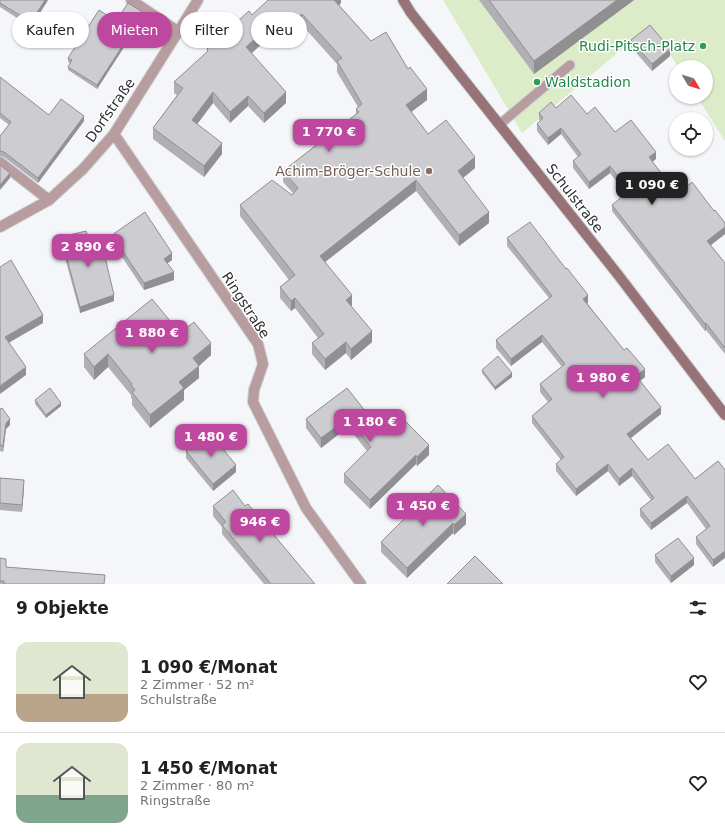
<!DOCTYPE html>
<html lang="de">
<head>
<meta charset="utf-8">
<style>
  :root { --surface:#fff; --page:#f2f2f2; --text:#202124; --muted:#757577; --line:#e0e0e0; --accent:#be48a0 }
  body { margin:0; font-family:"DejaVu Sans",sans-serif; background:var(--page); color:var(--text); height:100vh; display:flex; flex-direction:column; font-size:15px; white-space:nowrap }
  * { box-sizing:border-box; margin:0 }
  p { font-size:13px; color:var(--muted) }
  .icon { flex:none; width:22px; height:22px; fill:none; stroke:currentColor; stroke-width:2; stroke-linecap:round; stroke-linejoin:round }
  .map { position:relative; height:584px; overflow:hidden }
  .details { display:flex; flex-direction:column; background:var(--surface); flex:1 }
  .details>* { flex:none }
  .banner { position:absolute; left:12px; top:12px; width:400px; height:36px; display:flex; gap:8px }
  .needle { width:26px; rotate:128deg }
  .fabs { position:absolute; left:669px; top:60px; display:grid; gap:8px }
  .fabs a { display:grid; place-items:center; width:44px; height:44px; border-radius:50%; background:var(--surface); box-shadow:0 1px 3px #0004; font-size:20px }
  .price { position:absolute; translate:-50% -34px; padding:0 9px; border-radius:8px; background:var(--accent); color:#fff; font-size:13px; line-height:26px; filter:drop-shadow(0 1px 2px #0008) }
  .price::after { content:''; position:absolute; left:50%; top:24px; width:12px; height:9px; margin-left:-6px; background:inherit; clip-path:polygon(0 0,100% 0,50% 100%) }
  .price.on { background:#222; color:#fff }
  ul { padding:0; list-style:none }
  li { display:flex; align-items:center; gap:12px; height:100px; padding:0 16px }
  li+li { border-top:1px solid var(--line) }
  li span { display:grid; place-items:center; flex:none; width:112px; height:80px; border-radius:12px; color:#555 }
  li>.icon { margin-inline-start:auto }
  span .icon { width:48px; height:48px; fill:#fffc; stroke-width:1 }
  li b { font-size:17px }
  h2 { display:flex; justify-content:space-between; align-items:center; height:48px; padding:0 16px; font-size:17px }
  .pill { padding:0 14px; border-radius:18px; background:var(--surface); box-shadow:0 1px 3px #0004; font-size:14px; line-height:36px }
  .pill.on { background:var(--accent); color:#fff }
  .map>svg:first-child { display:block }
  .green { fill:#dcebc8 }
  .lines { fill:none; stroke-linecap:round; stroke-linejoin:round }
  .lane-casing { stroke:#d0d2d5; stroke-width:11 }
  .street-casing { stroke:#d0d2d5; stroke-width:12 }
  .secondary-casing { stroke:#d0d2d5; stroke-width:12 }
  .lane { stroke:#b79d9f; stroke-width:9 }
  .street { stroke:#b79d9f; stroke-width:10 }
  .secondary { stroke:#977276; stroke-width:10 }
  .wall { fill:#b0afb3 }
  .shaded-wall { fill:#908f92 }
  .building { fill:#cdccd0; stroke:#908f92 }
  .leisure-dot { fill:#2e9e5b; stroke:#fff; stroke-width:1.5 }
  .education-dot { fill:#8d6e63; stroke:#fff; stroke-width:1.5 }
  .labels { text-anchor:middle; stroke-width:3; stroke-linejoin:round; paint-order:stroke }
  .leisure-label { font-size:14px; fill:#27864d; stroke:#fff; text-anchor:end }
  .street-label { font-size:14px; fill:#2d2e2f; stroke:#fff }
  .education-label { font-size:14px; fill:#785e54; stroke:#fff; text-anchor:end }
</style>
</head>
<body>
<div class="map">
<svg width="725" height="584" viewBox="0 0 725 584">
  <rect width="100%" height="100%" fill="#f4f6f9"/>
  <path class="green" d="M443,0H725V141L697,97H706V67H678L651,25L522,133Z"/>
  <g class="lines">
    <defs>
      <path id="lane" d="M499,125L570,65"/>
      <g id="street">
        <path d="M131,0L179,32"/>
        <path d="M114,134L258,344L263,364L254,390L253,402L306,508L361,584"/>
        <path d="M0,162L49,200"/>
        <path d="M0,227L49,200L83,169L114,134L198,0"/>
      </g>
      <path id="secondary" d="M403,0L411,13L619,276L725,415"/>
    </defs>
    <use href="#lane" class="lane-casing"/>
    <use href="#street" class="street-casing"/>
    <use href="#secondary" class="secondary-casing"/>
    <use href="#lane" class="lane"/>
    <use href="#street" class="street"/>
    <use href="#secondary" class="secondary"/>
  </g>
  <g class="wall">
    <path d="M0,0H48L31,27L0,7Z"/>
    <path d="M341,0V3L339,5L371,41L408,69L427,100L411,112L428,134L475,168L463,178L489,223L459,246L416,191L325,262L352,305L351,306L372,342L351,360L346,353L325,370L312,354V343L318,338L295,308L291,311L280,298V287L289,280L240,216V205L292,195L293,193L283,182V171L356,114V109L358,107L337,72V64L302,25L283,43L274,33L252,53L286,103L264,123L248,106L230,123L213,103L197,124L222,154L204,177L153,139V128L177,95L174,93V82L207,53V49L252,15Z"/>
    <path d="M479,0H634L534,74Z"/>
    <path d="M144,16L97,89L68,70V67L70,63L68,62V58L116,21Z"/>
    <path d="M631,40L670,56L652,71L631,47Z"/>
    <path d="M0,77L49,115L84,121L38,183L4,157L0,156V136L9,125L0,118Z"/>
    <path d="M556,108L587,114L656,159L652,162L677,194L714,211L725,223V234L711,245L725,263V354L706,330L705,331L612,211V205L626,194L610,173L589,189L573,168V161L578,157L561,134L548,145L537,131V124L540,121L539,119V113Z"/>
    <path d="M112,235L172,260L167,263L174,280L144,290L112,242Z"/>
    <path d="M61,237L89,239L114,301L80,313L61,243Z"/>
    <path d="M507,238L588,303H587L645,377L640,381L661,414L631,438L648,460L695,479L718,461L713,567L696,544V537L706,529L687,503L651,530L640,516V509L651,500L632,476L619,486L608,471L576,496L556,471V464L561,460L532,423V416L548,402L540,392V384L562,367L542,342L511,366L496,348V340L549,298L507,246Z"/>
    <path d="M84,354L211,355L199,366V378L184,390V400L150,428L132,405V399L131,398V395L108,367L94,380L84,367Z"/>
    <path d="M482,370L512,377L495,390L482,373Z"/>
    <path d="M347,388L384,435L429,455L417,466L416,464L370,509L344,483V474L367,451L348,427L321,448L306,428V419Z"/>
    <path d="M35,400L61,406L46,418L35,404Z"/>
    <path d="M0,409L10,425L6,429L3,452L0,451Z"/>
    <path d="M186,451L236,472L213,491L186,458Z"/>
    <path d="M0,478L24,487L22,512L0,510Z"/>
    <path d="M438,485L466,524L454,535L453,533L407,578L381,552V542Z"/>
    <path d="M213,506H245L315,584H264L222,534V527L213,516Z"/>
    <path d="M655,555L694,565L671,583L655,562Z"/>
    <path d="M0,558L6,567L104,584H0Z"/>
  </g>
  <g class="shaded-wall">
    <path d="M45,0H48L31,27V22Z"/>
    <path d="M334,0H341V3L334,10Z"/>
    <path d="M617,0H634L534,74V61Z"/>
    <path d="M144,13V16L97,89V85Z"/>
    <path d="M302,14V25L283,43V32Z"/>
    <path d="M274,22V33L246,58V47Z"/>
    <path d="M670,49V56L652,71V64Z"/>
    <path d="M427,89V100L406,116V105Z"/>
    <path d="M213,92V103L192,131V120Z"/>
    <path d="M286,92V103L264,123V113Z"/>
    <path d="M248,96V106L230,123V112Z"/>
    <path d="M84,116V121L38,183V178Z"/>
    <path d="M561,128V134L548,145V138Z"/>
    <path d="M222,143V154L204,177V166Z"/>
    <path d="M656,152V159L649,164V157Z"/>
    <path d="M475,157V168L458,182V171Z"/>
    <path d="M610,166V173L589,189V182Z"/>
    <path d="M10,173V178L0,190V185Z"/>
    <path d="M416,180V191L320,266V256Z"/>
    <path d="M489,212V223L459,246V235Z"/>
    <path d="M725,227V234L707,248V241Z"/>
    <path d="M172,253V260L164,266V259Z"/>
    <path d="M174,272V280L144,290V283Z"/>
    <path d="M114,295V301L80,313V307Z"/>
    <path d="M352,295V305L346,311V300Z"/>
    <path d="M588,295V303L583,306V299Z"/>
    <path d="M295,298V308L291,311V301Z"/>
    <path d="M43,315V323L5,345V337Z"/>
    <path d="M706,323V330L705,331V324Z"/>
    <path d="M372,331V342L351,360V349Z"/>
    <path d="M542,335V342L511,366V359Z"/>
    <path d="M346,342V353L325,370V359Z"/>
    <path d="M211,343V355L199,366V378L184,390V400L150,428V415L179,382L193,358Z"/>
    <path d="M108,354V367L94,380V367Z"/>
    <path d="M26,367V375L0,394V386Z"/>
    <path d="M645,369V377L636,384V376Z"/>
    <path d="M512,373V377L495,390V387Z"/>
    <path d="M61,403V406L46,418V415Z"/>
    <path d="M661,407V414L627,441V434Z"/>
    <path d="M348,418V427L321,448V438Z"/>
    <path d="M10,419V425L6,429L3,452V446L6,423Z"/>
    <path d="M429,445V455L417,466V457Z"/>
    <path d="M416,455V464L370,509V500Z"/>
    <path d="M608,464V471L576,496V489Z"/>
    <path d="M236,465V472L213,491V484Z"/>
    <path d="M632,468V476L619,486V479Z"/>
    <path d="M24,480V487L22,512V505Z"/>
    <path d="M687,496V503L651,530V523Z"/>
    <path d="M466,514V524L454,535V525Z"/>
    <path d="M453,523V533L407,578V568Z"/>
    <path d="M725,551V558L713,567V560Z"/>
    <path d="M694,558V565L671,583V576Z"/>
  </g>
  <g class="building">
    <path d="M0,0H45L31,22L0,3Z"/>
    <path d="M268,0H334L371,41L386,32L408,69L410,67L427,89L406,105L428,134L446,120L475,157L458,171L489,212L459,235L416,180L320,256L352,295L346,300L372,331L351,349L346,342L325,359L312,343L324,334L295,298L291,301L280,287L295,275L240,205L272,180L292,195L298,188L283,171L359,112L356,109L362,104L337,61L342,58L302,14L283,32L274,22L246,47L286,92L264,113L248,96L230,112L213,92L192,120L222,143L204,166L153,128L183,88L174,82L208,51L207,49L249,11L252,15Z"/>
    <path d="M489,0H617L534,61Z"/>
    <path d="M128,3L144,13L97,85L68,67L72,60L68,58L99,10L116,21Z"/>
    <path d="M650,25L670,49L652,64L631,40Z"/>
    <path d="M0,77L49,115L61,99L84,116L38,178L4,152L0,151V136L11,122L0,113Z"/>
    <path d="M571,95L587,114L595,107L615,132L631,120L656,152L649,157L677,194L692,182L714,211L715,210L725,223V227L707,241L725,263V348L706,323L705,324L612,205L629,191L610,166L589,182L573,161L581,154L561,128L548,138L537,124L543,118L539,113L551,102L556,108Z"/>
    <path d="M0,165L10,173L0,185Z"/>
    <path d="M145,212L172,253L164,259L174,272L144,283L112,235Z"/>
    <path d="M530,222L566,269L567,268L588,295L583,299L624,350L627,348L645,369L636,376L661,407L627,434L648,460L668,444L695,479L718,461L725,470V551L713,560L696,537L710,526L687,496L651,523L640,509L654,498L632,468L619,479L608,464L576,489L556,464L564,457L532,416L552,399L540,384L565,364L542,335L511,359L496,340L552,296L507,238Z"/>
    <path d="M86,231L89,239L100,236L114,295L80,307L61,237Z"/>
    <path d="M11,260L43,315L5,337L26,367L0,386V267Z"/>
    <path d="M152,299L180,333L194,322L211,343L193,358L199,366L179,382L184,388L150,415L132,392L135,390L131,385L132,384L108,354L94,367L84,354Z"/>
    <path d="M498,356L512,373L495,387L482,370Z"/>
    <path d="M50,388L61,403L46,415L35,400Z"/>
    <path d="M347,388L384,435L401,417L429,445L417,457L416,455L370,500L344,474L371,447L348,418L321,438L306,419Z"/>
    <path d="M2,408L10,419L6,423L3,446L0,445V409Z"/>
    <path d="M209,432L236,465L213,484L186,451Z"/>
    <path d="M0,478L24,480L22,505L0,503Z"/>
    <path d="M438,485L466,514L454,525L453,523L407,568L381,542Z"/>
    <path d="M233,490L245,506L248,504L315,584H271L222,525L226,522L213,506Z"/>
    <path d="M678,538L694,558L671,576L655,555Z"/>
    <path d="M475,556L503,584H447Z"/>
    <path d="M0,558L6,559V567L105,575L104,584H4V581H0Z"/>
  </g>
  <g class="leisure-dot">
    <circle cx="703" cy="46" r="4"/>
    <circle cx="537" cy="82" r="4"/>
  </g>
  <circle class="education-dot" cx="429" cy="171" r="4"/>
  <g class="labels">
    <g class="leisure-label">
      <text x="695" y="51">Rudi-Pitsch-Platz</text>
      <text x="545" y="87" text-anchor="start">Waldstadion</text>
    </g>
    <g class="street-label">
      <text transform="translate(110 110) rotate(-55)" y="5">Dorfstraße</text>
      <text transform="translate(575 198) rotate(52)" y="5">Schulstraße</text>
      <text transform="translate(246 305) rotate(57)" y="5">Ringstraße</text>
    </g>
    <g class="education-label">
      <text x="421" y="176">Achim-Bröger-Schule</text>
    </g>
  </g>
</svg>
<div class="fabs">
<a><svg class="needle" viewBox="-14 -14 28 28"><path d="M0-13l5 13h-10z" fill="#e53935"/><path d="M0 13l5-13h-10z" fill="#757577"/></svg></a>
<a><svg class="icon" aria-label="locate" viewBox="0 0 24 24"><circle cx="12" cy="12" r="6"/><path d="M12 2v4M12 18v4M2 12h4M18 12h4"/></svg></a>
</div>
<b class="price" style="left:329px;top:153px">1 770 €</b>
<b class="price on" style="left:652px;top:206px">1 090 €</b>
<b class="price" style="left:88px;top:268px">2 890 €</b>
<b class="price" style="left:152px;top:354px">1 880 €</b>
<b class="price" style="left:603px;top:399px">1 980 €</b>
<b class="price" style="left:370px;top:443px">1 180 €</b>
<b class="price" style="left:211px;top:458px">1 480 €</b>
<b class="price" style="left:423px;top:527px">1 450 €</b>
<b class="price" style="left:260px;top:543px">946 €</b>
<div class="banner">
<a class="pill">Kaufen</a>
<a class="pill on">Mieten</a>
<a class="pill">Filter</a>
<a class="pill">Neu</a>
</div>
</div>
<section class="details">
<h2>9 Objekte<svg class="icon" aria-label="filters" viewBox="0 0 24 24"><path d="M4 7h16M4 17h16"/><circle cx="9" cy="7" r="2"/><circle cx="15" cy="17" r="2"/></svg></h2>
<ul>
<li><span style="background:linear-gradient(#dfe7d0 65%,#b9a48a 0)"><svg class="icon" aria-label="home" viewBox="0 0 24 24"><path d="M3 11l9-7 9 7M6 9v11h12V9"/></svg></span><div><b>1 090 €/Monat</b><p>2 Zimmer · 52 m²</p><p>Schulstraße</p></div><svg class="icon" aria-label="heart" viewBox="0 0 24 24"><path d="M12 20l-8-8c-3-5 5-10 8-4 3-6 11-1 8 4z"/></svg></li>
<li><span style="background:linear-gradient(#dfe7d0 65%,#7fa58c 0)"><svg class="icon" aria-label="home" viewBox="0 0 24 24"><path d="M3 11l9-7 9 7M6 9v11h12V9"/></svg></span><div><b>1 450 €/Monat</b><p>2 Zimmer · 80 m²</p><p>Ringstraße</p></div><svg class="icon" aria-label="heart" viewBox="0 0 24 24"><path d="M12 20l-8-8c-3-5 5-10 8-4 3-6 11-1 8 4z"/></svg></li>
</ul>
</section>
</body>
</html>
